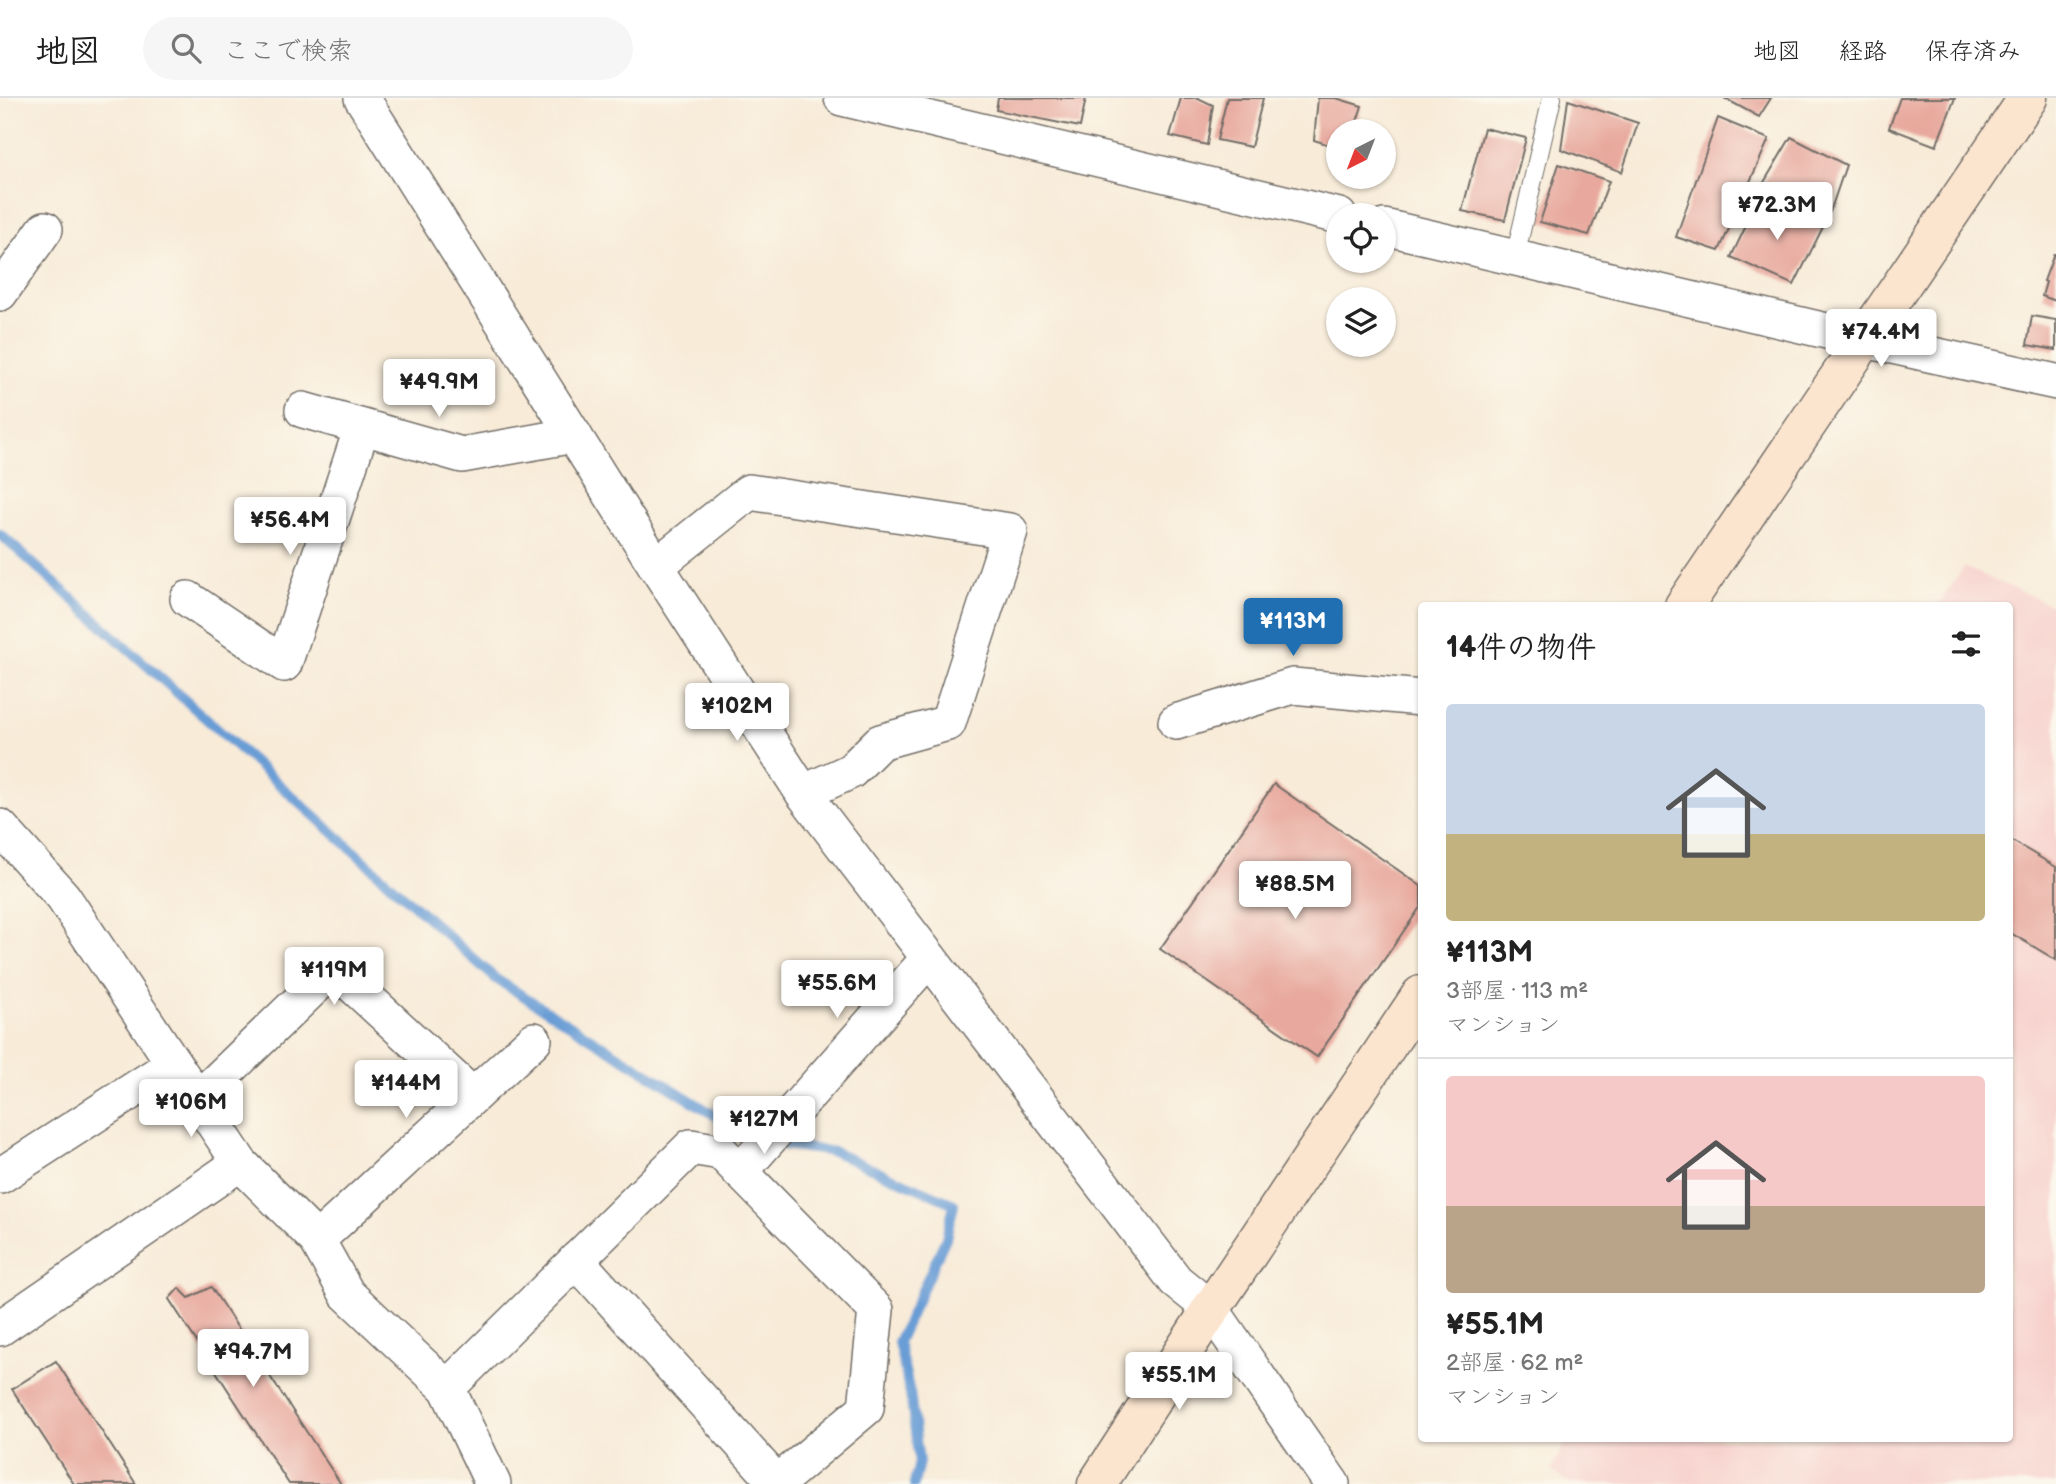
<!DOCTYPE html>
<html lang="ja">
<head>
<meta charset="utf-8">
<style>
  :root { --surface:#fff; --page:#f6f6f6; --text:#222; --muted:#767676; --line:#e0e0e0; --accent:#1f6fb2 }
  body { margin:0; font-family:"Balsamiq Sans","Klee One",sans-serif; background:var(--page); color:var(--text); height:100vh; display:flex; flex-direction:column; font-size:26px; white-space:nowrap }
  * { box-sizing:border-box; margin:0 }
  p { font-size:23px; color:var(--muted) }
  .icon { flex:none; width:38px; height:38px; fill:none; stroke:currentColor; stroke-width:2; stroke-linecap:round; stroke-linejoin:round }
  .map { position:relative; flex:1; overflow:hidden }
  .sheet { position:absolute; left:1418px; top:504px; width:595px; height:840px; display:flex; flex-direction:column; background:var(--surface); border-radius:7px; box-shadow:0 2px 5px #0004 }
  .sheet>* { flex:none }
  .needle { width:46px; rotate:222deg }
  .buttons { position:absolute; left:1326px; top:21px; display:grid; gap:14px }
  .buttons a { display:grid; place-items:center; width:70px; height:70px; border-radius:50%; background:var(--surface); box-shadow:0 2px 5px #0004; font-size:35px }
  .price { position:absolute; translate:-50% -60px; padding:0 16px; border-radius:7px; background:#fff; color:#222; font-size:23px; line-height:46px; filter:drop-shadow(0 2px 4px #0008) }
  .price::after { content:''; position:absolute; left:50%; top:42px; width:21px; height:16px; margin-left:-10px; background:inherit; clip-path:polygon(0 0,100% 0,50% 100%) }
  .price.on { background:var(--accent); color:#fff }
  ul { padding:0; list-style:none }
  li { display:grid; align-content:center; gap:14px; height:371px; padding:0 28px }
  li+li { border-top:2px solid var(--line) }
  li span { display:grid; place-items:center; height:217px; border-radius:7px; color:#555 }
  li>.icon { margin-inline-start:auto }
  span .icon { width:126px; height:126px; fill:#fffc; stroke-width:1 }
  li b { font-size:30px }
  h2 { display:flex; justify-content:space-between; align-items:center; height:84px; padding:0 28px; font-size:30px }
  header { display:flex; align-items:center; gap:42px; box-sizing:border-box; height:98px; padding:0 35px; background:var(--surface); border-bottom:2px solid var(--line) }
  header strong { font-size:33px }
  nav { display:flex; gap:38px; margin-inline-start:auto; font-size:24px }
  .search { width:490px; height:63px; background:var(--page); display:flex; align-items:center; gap:18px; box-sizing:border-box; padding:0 24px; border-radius:38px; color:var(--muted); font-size:26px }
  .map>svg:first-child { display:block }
  .built { fill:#f7d0cc }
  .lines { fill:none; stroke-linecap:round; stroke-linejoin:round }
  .stream { stroke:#699dd5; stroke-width:10 }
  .building { fill:#e8a89d }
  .lane-casing { stroke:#736e68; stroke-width:20 }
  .street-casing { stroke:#736e68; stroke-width:38 }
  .secondary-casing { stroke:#736e68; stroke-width:41 }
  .lane { stroke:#fff; stroke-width:18 }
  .street { stroke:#fff; stroke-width:35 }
  .secondary { stroke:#fce5cf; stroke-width:38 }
</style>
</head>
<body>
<header>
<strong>地図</strong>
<div class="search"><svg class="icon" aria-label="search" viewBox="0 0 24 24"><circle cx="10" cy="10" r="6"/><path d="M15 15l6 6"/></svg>ここで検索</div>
<nav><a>地図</a><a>経路</a><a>保存済み</a></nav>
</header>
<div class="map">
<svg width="2056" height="1386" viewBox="0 0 2056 1386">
  <rect width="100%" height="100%" fill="#fbf7ec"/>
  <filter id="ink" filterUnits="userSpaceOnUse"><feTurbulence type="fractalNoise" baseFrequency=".0143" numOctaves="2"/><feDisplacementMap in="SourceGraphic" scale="14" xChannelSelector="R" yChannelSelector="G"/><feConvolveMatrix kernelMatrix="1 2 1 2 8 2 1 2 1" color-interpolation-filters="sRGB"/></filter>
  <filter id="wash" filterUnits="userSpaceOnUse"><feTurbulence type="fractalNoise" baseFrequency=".00686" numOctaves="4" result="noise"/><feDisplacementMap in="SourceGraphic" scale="28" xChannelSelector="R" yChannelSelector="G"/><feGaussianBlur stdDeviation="1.57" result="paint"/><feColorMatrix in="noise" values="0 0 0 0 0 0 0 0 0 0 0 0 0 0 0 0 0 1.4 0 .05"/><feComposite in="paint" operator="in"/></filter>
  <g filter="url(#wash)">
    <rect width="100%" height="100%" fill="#f8ebd8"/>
    <path class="built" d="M1964,469L2056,509V1386H1573L1551,1373L1567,1341L2009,1340V508L1938,507Z"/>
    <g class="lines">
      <path class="stream" d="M0,436L496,881L756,1043L834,1054L954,1106L946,1140L898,1244L910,1295L919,1364L914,1386"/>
    </g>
    <g id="blocks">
      <g class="building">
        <path d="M998,0H1086L1080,29L996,12Z"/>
        <path d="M1181,0H1198L1213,7L1207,47L1170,38Z"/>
        <path d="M1227,0H1263L1251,49L1217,42Z"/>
        <path d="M1318,0H1336L1362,8L1354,33H1339V50L1314,42Z"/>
        <path d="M1724,0H1771L1759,19Z"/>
        <path d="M1900,0H1955L1936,48L1889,30Z"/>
        <path d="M1568,2L1638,25L1622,74L1561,51Z"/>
        <path d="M1718,20L1769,41L1719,153L1676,139Z"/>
        <path d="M1484,30L1526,40L1505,122L1462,113Z"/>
        <path d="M1791,39L1846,67L1830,114L1763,86Z"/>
        <path d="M1559,66L1609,83L1589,137L1540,124Z"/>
        <path d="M1758,103L1824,127L1794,187L1731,159Z"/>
        <path d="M2054,156H2056V203L2042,198L2046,184L2044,183Z"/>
        <path d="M2032,218L2056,222V252L2027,247Z"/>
        <path d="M1274,686L1421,788V808L1317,959L1160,851Z"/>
        <path d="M2009,741L2056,769V862L2009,834Z"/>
        <path d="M211,1189L341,1386H289L169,1201L179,1190L189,1200Z"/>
        <path d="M56,1263L136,1386H74L12,1291Z"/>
      </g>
    </g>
  </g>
  <g filter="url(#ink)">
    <use href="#blocks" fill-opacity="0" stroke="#736e68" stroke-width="2"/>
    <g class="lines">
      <defs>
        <path id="lane" d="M1515,159L1552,0"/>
        <g id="street">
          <path d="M362,0L656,468L803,695L1176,1183L1211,1211L1332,1386"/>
          <path d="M842,0L1339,118"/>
          <path d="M1384,129L1865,242L2056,284"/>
          <path d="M0,195L45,131"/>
          <path d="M303,312L462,357L574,337"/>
          <path d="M656,468L749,394L1010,433L948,625L880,644L851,673L803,695"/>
          <path d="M188,501L284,566L362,329"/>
          <path d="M1176,624L1293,588L1421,600"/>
          <path d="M0,729L63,799L240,1065L317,1142L347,1196L447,1290L493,1386"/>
          <path d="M198,1001L334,870L473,998"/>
          <path d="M740,1074L929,860"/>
          <path d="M0,1078L174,966"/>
          <path d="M317,1142L534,942"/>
          <path d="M576,1162L777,1385"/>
          <path d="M0,1230L240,1065"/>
          <path d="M447,1290L691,1049L721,1054L876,1212L866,1310L776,1386"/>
        </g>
        <g id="secondary">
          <path d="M1684,508L2028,0"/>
          <path d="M1097,1386L1211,1211L1421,897"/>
        </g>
      </defs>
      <use href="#lane" class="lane-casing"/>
      <use href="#street" class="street-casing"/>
      <use href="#secondary" class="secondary-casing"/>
      <use href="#lane" class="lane"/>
      <use href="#street" class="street"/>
      <use href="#secondary" class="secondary"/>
    </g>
  </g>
</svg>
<div class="buttons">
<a><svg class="needle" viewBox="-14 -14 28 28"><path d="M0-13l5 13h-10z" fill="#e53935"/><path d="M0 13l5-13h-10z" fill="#767676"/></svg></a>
<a><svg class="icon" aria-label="locate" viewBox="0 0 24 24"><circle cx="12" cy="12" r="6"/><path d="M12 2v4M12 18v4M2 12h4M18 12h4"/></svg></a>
<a><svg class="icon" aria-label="layers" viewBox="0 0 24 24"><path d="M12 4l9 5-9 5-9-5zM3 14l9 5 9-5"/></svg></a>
</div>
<b class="price" style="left:1777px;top:144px">¥72.3M</b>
<b class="price" style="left:1881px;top:271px">¥74.4M</b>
<b class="price" style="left:439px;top:321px">¥49.9M</b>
<b class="price" style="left:290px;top:459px">¥56.4M</b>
<b class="price on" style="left:1293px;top:560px">¥113M</b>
<b class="price" style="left:737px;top:645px">¥102M</b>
<b class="price" style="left:1295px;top:823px">¥88.5M</b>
<b class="price" style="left:334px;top:909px">¥119M</b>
<b class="price" style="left:837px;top:922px">¥55.6M</b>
<b class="price" style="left:406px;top:1022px">¥144M</b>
<b class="price" style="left:191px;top:1041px">¥106M</b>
<b class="price" style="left:764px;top:1058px">¥127M</b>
<b class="price" style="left:253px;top:1291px">¥94.7M</b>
<b class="price" style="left:1179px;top:1314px">¥55.1M</b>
<section class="sheet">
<h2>14件の物件<svg class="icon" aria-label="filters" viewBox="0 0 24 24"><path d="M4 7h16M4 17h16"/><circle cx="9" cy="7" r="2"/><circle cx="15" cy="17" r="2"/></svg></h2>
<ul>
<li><span style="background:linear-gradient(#c9d6e8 60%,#c2b280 0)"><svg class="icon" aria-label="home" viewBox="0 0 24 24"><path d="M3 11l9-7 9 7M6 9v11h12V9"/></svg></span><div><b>¥113M</b><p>3部屋 · 113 m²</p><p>マンション</p></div></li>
<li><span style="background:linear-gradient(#f6c9c9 60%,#b9a48a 0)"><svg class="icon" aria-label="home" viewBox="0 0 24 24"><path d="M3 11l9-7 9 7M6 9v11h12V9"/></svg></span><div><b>¥55.1M</b><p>2部屋 · 62 m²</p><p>マンション</p></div></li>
</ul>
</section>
</div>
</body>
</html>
